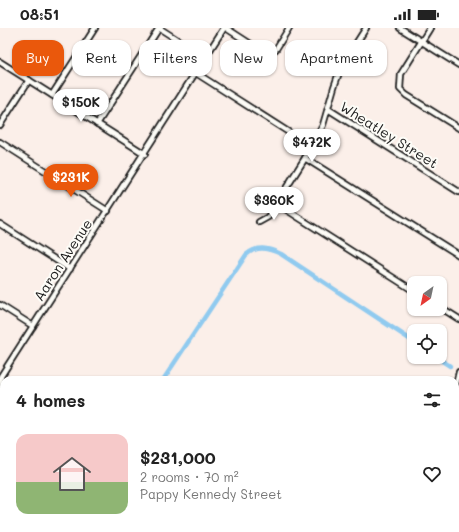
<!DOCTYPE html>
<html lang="en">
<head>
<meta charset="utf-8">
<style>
  :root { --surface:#fff; --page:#f2f2f2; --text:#222; --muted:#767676; --accent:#ea580c }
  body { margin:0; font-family:Mali,sans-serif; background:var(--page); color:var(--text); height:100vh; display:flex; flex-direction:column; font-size:15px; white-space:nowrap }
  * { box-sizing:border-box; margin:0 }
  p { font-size:13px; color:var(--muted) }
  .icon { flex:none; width:22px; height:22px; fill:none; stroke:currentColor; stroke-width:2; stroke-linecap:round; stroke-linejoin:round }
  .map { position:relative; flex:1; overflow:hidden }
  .drawer { position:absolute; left:0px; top:348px; width:459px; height:156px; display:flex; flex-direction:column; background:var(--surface); border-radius:12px 12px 0 0; box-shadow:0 1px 3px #0004 }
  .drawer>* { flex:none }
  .top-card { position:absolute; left:12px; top:12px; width:435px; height:36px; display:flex; gap:8px }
  .needle { width:26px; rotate:213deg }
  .controls { position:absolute; left:407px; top:248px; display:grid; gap:8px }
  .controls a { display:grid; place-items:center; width:40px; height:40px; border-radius:8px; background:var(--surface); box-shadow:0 1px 3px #0004; font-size:20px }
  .price { position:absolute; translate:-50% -34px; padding:0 9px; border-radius:14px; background:#fff; color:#222; font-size:13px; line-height:26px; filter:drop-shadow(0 1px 2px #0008) }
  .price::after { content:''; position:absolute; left:50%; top:24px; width:12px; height:9px; margin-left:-6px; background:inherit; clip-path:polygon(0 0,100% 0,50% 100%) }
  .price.active { background:var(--accent); color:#fff }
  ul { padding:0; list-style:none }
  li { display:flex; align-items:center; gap:12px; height:100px; padding:0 16px }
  li span { display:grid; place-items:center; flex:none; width:112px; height:80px; border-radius:12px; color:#555 }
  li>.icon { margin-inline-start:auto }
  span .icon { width:48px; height:48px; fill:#fffc; stroke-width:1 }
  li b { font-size:17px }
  h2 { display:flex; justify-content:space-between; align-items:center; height:48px; padding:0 16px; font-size:17px }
  .tag { padding:0 14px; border-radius:12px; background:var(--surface); box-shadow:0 1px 3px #0004; font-size:14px; line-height:36px }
  .tag.active { background:var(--accent); color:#fff }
  .status { display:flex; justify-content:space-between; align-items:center; height:28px; padding:0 20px; background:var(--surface); direction:ltr }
  .status svg { height:11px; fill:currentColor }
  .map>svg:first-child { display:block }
  .water { fill:#90caef; stroke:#62849b }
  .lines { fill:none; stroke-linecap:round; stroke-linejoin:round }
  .canal { stroke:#90caef; stroke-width:4.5 }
  .minor-casing { stroke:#1c1c1c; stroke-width:8 }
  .minor { stroke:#fdfcf7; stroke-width:4.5 }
  .labels { text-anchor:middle; stroke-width:4; stroke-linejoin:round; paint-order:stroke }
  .street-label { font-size:14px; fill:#1c1c1c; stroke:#fdfcf7 }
</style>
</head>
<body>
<div class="status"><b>08:51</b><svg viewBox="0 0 49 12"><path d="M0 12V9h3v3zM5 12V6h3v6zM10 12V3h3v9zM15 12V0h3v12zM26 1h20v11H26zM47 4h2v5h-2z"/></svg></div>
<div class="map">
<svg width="459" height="504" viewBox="0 0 459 504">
  <rect width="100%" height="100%" fill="#fbefe9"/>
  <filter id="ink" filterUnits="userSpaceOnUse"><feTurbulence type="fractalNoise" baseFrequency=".025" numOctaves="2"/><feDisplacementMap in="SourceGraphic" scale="8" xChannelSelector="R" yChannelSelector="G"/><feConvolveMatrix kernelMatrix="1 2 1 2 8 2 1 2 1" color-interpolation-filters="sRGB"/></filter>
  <g filter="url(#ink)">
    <path class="water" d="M343,500H438L443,504H331Z"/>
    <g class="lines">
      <g class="canal">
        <path d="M436,329L450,338"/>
        <path d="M163,352L246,227C257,217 268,220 281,226L414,314"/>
      </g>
      <defs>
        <g id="minor">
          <path d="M159,0L206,30"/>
          <path d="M226,0L263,24L269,25L276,21L289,0"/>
          <path d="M400,0L459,37"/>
          <path d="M430,0L401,46L400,61L406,67L459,100"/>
          <path d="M0,34L145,126"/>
          <path d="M196,45L312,119"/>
          <path d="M52,67L95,0"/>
          <path d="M328,81L459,164"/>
          <path d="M97,96L159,0"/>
          <path d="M0,97L29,52"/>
          <path d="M0,114L108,183"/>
          <path d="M305,130L459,227"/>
          <path d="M276,175L414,263"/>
          <path d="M259,194L268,189L312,119L323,97L334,59L341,39L366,0"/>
          <path d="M0,196L70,241"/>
          <path d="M0,277L33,298"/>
          <path d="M440,279L459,291"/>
          <path d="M4,360L1,355V348L224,0"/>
          <path d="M455,361L459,344"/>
          <path d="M0,419L4,424"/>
          <path d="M0,441L4,444"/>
          <path d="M455,452L459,445"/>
          <path d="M455,477L459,480"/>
          <path d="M95,500L101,504"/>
          <path d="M216,500L222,504"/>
          <path d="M12,503V504"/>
          <path d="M55,504L56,500"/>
          <path d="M59,504L62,500"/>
        </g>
      </defs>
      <use href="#minor" class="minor-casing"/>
      <use href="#minor" class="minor"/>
    </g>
  </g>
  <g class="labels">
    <g class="street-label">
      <text transform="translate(389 107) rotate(32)" y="5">Wheatley Street</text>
      <text transform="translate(63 232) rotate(-57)" y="5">Aaron Avenue</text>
    </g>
  </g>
</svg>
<div class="controls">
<a><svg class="needle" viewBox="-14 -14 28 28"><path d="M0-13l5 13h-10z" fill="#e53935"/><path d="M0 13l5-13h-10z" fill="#767676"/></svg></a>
<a><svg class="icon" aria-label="locate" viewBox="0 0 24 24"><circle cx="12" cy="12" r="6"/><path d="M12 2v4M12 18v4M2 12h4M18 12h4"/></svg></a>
</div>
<b class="price" style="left:81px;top:95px">$150K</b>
<b class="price" style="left:312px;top:135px">$472K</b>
<b class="price active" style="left:71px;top:170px">$231K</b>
<b class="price" style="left:274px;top:193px">$360K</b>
<div class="top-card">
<a class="tag active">Buy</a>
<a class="tag">Rent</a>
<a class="tag">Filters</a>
<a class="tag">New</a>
<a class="tag">Apartment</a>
</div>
<section class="drawer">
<h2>4 homes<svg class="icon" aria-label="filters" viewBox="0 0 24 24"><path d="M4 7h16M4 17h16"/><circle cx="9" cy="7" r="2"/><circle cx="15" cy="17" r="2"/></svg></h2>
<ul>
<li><span style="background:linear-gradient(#f6c9c9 60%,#8fb573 0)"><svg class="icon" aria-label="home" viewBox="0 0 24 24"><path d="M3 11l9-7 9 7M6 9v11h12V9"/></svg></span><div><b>$231,000</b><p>2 rooms · 70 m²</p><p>Pappy Kennedy Street</p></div><svg class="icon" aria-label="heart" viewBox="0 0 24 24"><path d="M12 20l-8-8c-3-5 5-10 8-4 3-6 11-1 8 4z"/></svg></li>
</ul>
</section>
</div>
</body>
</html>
